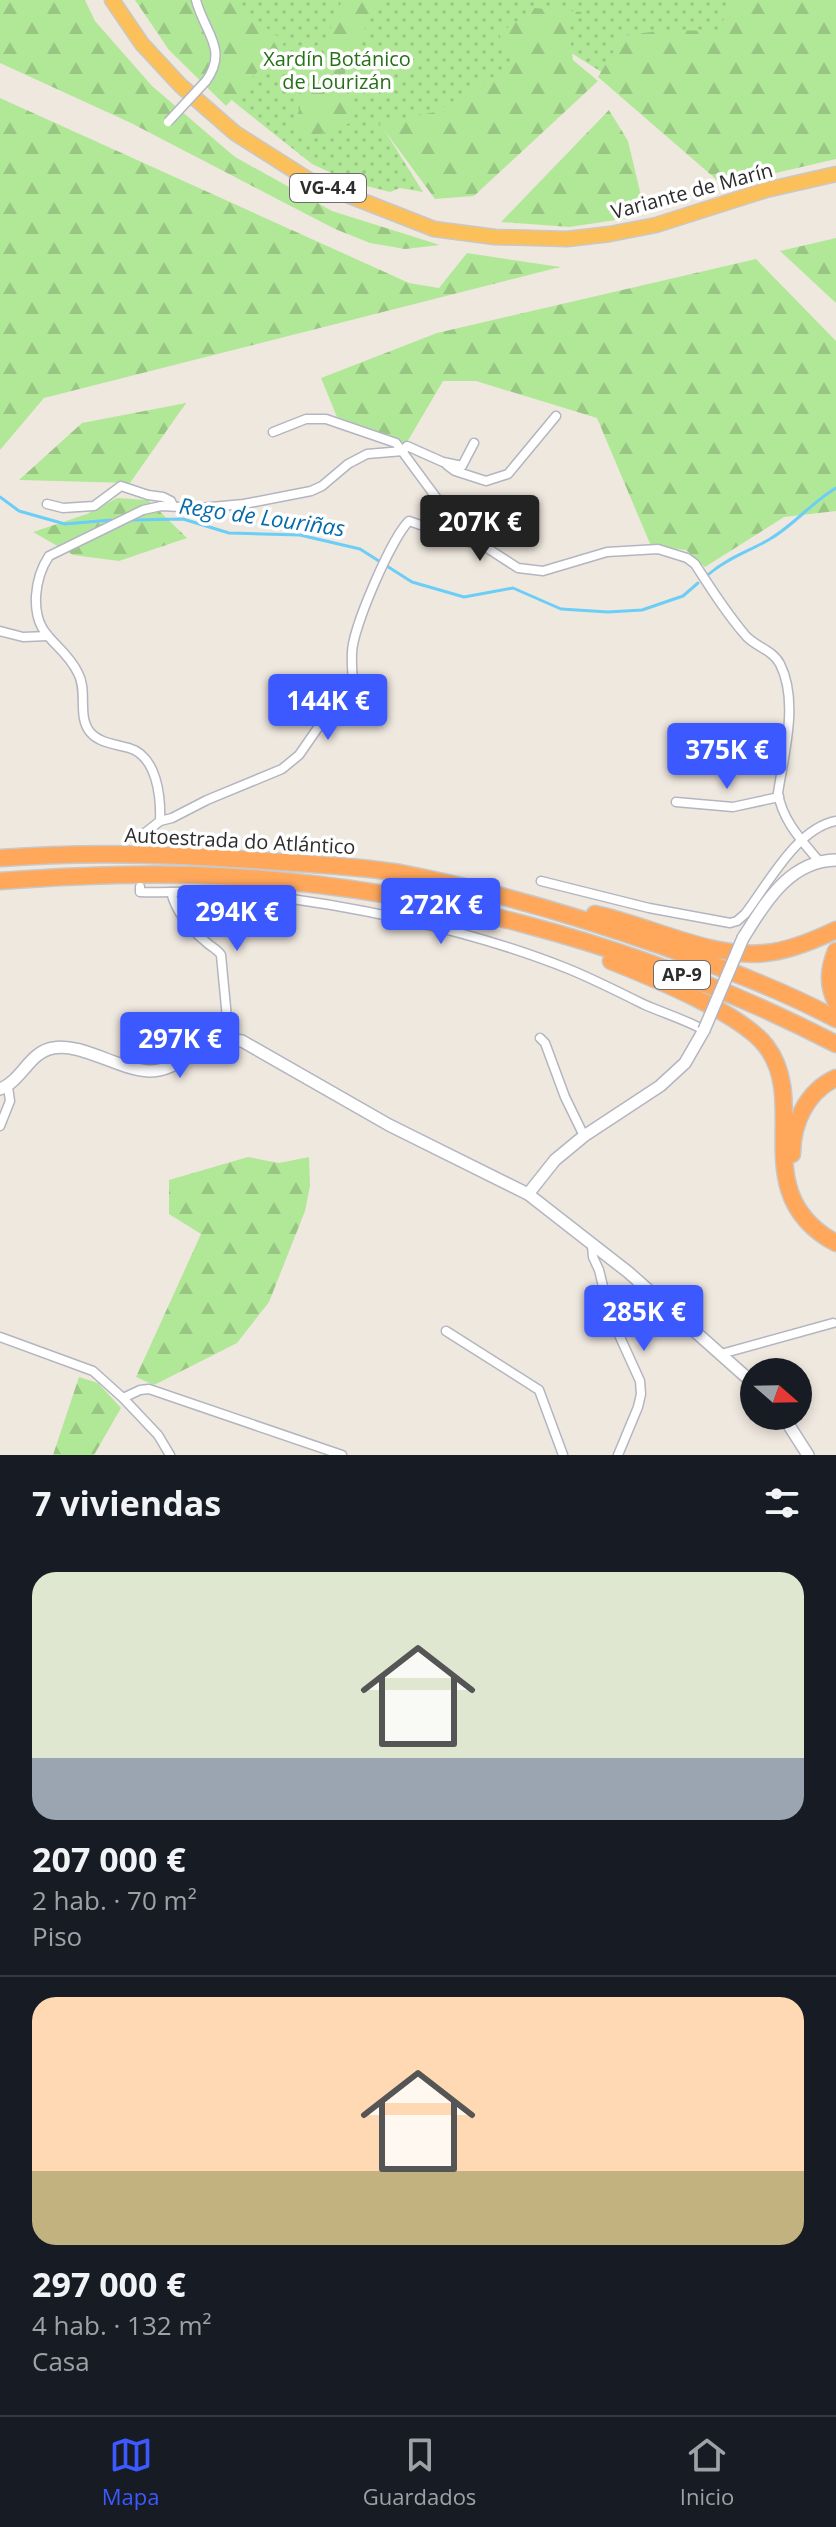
<!DOCTYPE html>
<html lang="es">
<head>
<meta charset="utf-8">
<style>
  :root { --surface:#171b24; --page:#20242c; --text:#f1f3f6; --muted:#9ea1a6; --line:#363941; --accent:#3c59ff }
  body { margin:0; font-family:"Open Sans",sans-serif; background:var(--page); color:var(--text); height:100vh; display:flex; flex-direction:column; font-size:30px; white-space:nowrap }
  * { box-sizing:border-box; margin:0 }
  p { font-size:26px; color:var(--muted) }
  .icon { flex:none; width:44px; height:44px; fill:none; stroke:currentColor; stroke-width:2; stroke-linecap:round; stroke-linejoin:round }
  .map { position:relative; height:1455px; overflow:hidden }
  .drawer { display:flex; flex-direction:column; background:var(--surface); flex:1 }
  .drawer>* { flex:none }
  .needle { width:52px; rotate:110deg }
  .fabs { position:absolute; left:740px; top:1358px; display:grid; gap:16px }
  .fabs a { display:grid; place-items:center; width:72px; height:72px; border-radius:50%; background:var(--surface); box-shadow:0 4px 12px #0003; font-size:40px }
  .price { position:absolute; translate:-50% -68px; padding:0 18px; border-radius:8px; background:var(--accent); color:#fff; font-size:26px; line-height:52px; filter:drop-shadow(0 2px 4px #0008) }
  .price::after { content:''; position:absolute; left:50%; top:48px; width:24px; height:18px; margin-left:-12px; background:inherit; clip-path:polygon(0 0,100% 0,50% 100%) }
  .price.active { background:#222; color:#fff }
  ul { padding:0; list-style:none }
  li { display:grid; align-content:center; gap:16px; height:424px; padding:0 32px }
  li+li { border-top:2px solid var(--line) }
  li span { display:grid; place-items:center; height:248px; border-radius:24px; color:#555 }
  li>.icon { margin-inline-start:auto }
  span .icon { width:144px; height:144px; fill:#fffc; stroke-width:1 }
  li b { font-size:34px }
  h2 { display:flex; justify-content:space-between; align-items:center; height:96px; padding:0 32px; font-size:34px }
  .tabs { display:flex; justify-content:space-around; align-items:center; height:112px; border-top:2px solid var(--line); background:var(--surface); font-size:22px; color:var(--muted) }
  .tabs a { display:grid; justify-items:center; gap:4px }
  .tabs .active { color:var(--accent) }
  .map>svg:first-child { display:block }
  .green { fill:url(#green-dots) }
  .forest { fill:url(#forest-firs) }
  .lines { fill:none; stroke-linecap:round; stroke-linejoin:round }
  .stream { stroke:#6ccdf7; stroke-width:3 }
  .minor-casing { stroke:#b3b5c1; stroke-width:11 }
  .tertiary-casing { stroke:#b3b5c1; stroke-width:14 }
  .trunk-casing { stroke:#c8c8c8; stroke-width:17 }
  .motorway-casing { stroke:#c8c8c8; stroke-width:19 }
  .minor { stroke:#fff; stroke-width:8 }
  .tertiary { stroke:#fff; stroke-width:11 }
  .trunk { stroke:#fcc05a; stroke-width:14 }
  .motorway { stroke:#ffa75a; stroke-width:16 }
  .minor-bridge-casing { stroke:#b3b5c1; stroke-width:11; stroke-linecap:butt }
  .tertiary-bridge-casing { stroke:#b3b5c1; stroke-width:14; stroke-linecap:butt }
  .minor-bridge { stroke:#fff; stroke-width:8 }
  .tertiary-bridge { stroke:#fff; stroke-width:11 }
  .labels { text-anchor:middle; stroke-width:7; stroke-linejoin:round; paint-order:stroke }
  .shield { fill:#fff; stroke:#6c6c6c; stroke-width:2 }
  .shield-label { font-size:18px; font-weight:bold; fill:#2d2d2d }
  .park-label { font-size:20px; fill:#267116; stroke:#fff }
  .street-label { font-size:20px; fill:#2d2d2d; stroke:#fff }
  .water-label { font-size:22px; font-style:italic; fill:#056ba9; stroke:#fff }
</style>
</head>
<body>
<div class="map">
<svg width="836" height="1455" viewBox="0 0 836 1455">
  <defs>
    <pattern id="green-dots" width="8" height="8" patternUnits="userSpaceOnUse" patternTransform="scale(2)"><rect width="8" height="8" fill="#b1e898"/><path d="M2 2h.1M6 6h.1" fill="none" stroke="#99c783" stroke-width="1.8" stroke-linecap="round"/></pattern>
    <pattern id="forest-firs" width="22" height="20" patternUnits="userSpaceOnUse" patternTransform="scale(2)"><rect width="22" height="20" fill="#b1e898"/><path d="M5 1l3.5 6h-7zM16 11l3.5 6h-7z" fill="#99c783"/></pattern>
  </defs>
  <rect width="100%" height="100%" fill="#efe8df"/>
  <path class="green" d="M210,0H738L731,26L614,80L565,49L454,122L380,123L423,192L400,188L390,192L351,182L312,164L234,102L220,87Z"/>
  <g class="forest">
    <path d="M0,0H85L95,21L152,86L235,157L332,211L440,245L405,249L370,243L335,229L131,123L0,63Z"/>
    <path d="M135,0H230L285,42L226,106L169,50Z"/>
    <path d="M342,0H378L335,95L356,105L350,123L303,141L292,128Z"/>
    <path d="M733,0H836V159L780,172L725,187L598,77L623,36L664,30L718,31Z"/>
    <path d="M534,8L582,12L569,29L573,60L598,81L474,196L435,199L379,123L435,112L514,64L499,34Z"/>
    <path d="M0,98L409,283L439,288L467,253L560,267L44,398L0,450Z"/>
    <path d="M609,110L628,141L642,200L635,217L570,227L501,222Z"/>
    <path d="M836,238V303L780,251Z"/>
    <path d="M756,259L836,341V511L784,517L705,567L686,550L651,546L597,418L476,381H443L406,444L337,417L321,378L437,333Z"/>
    <path d="M186,403L130,483L19,480L82,423Z"/>
    <path d="M117,498L148,500L187,538L119,561L73,555L33,532L87,514Z"/>
    <path d="M248,1157L279,1163L309,1157L310,1186L305,1211L269,1302L237,1343L154,1385L136,1377L201,1234L169,1214V1180Z"/>
    <path d="M79,1377L98,1383L121,1408L94,1455H53Z"/>
  </g>
  <g class="lines">
    <g class="stream">
      <path d="M0,497L19,511L65,524L111,520"/>
      <path d="M132,520L183,519L229,533L300,535L360,549L412,582L464,597L513,588L561,609L608,612L642,610L683,596L698,583"/>
      <path d="M709,574C727,558 750,551 770,539C794,525 812,502 836,488"/>
    </g>
    <defs>
      <g id="minor">
        <path d="M196,0C204,32 229,49 206,81"/>
        <path d="M273,432L306,419H326L396,443L452,519L480,542"/>
        <path d="M447,465L455,471L486,481L508,474L556,416"/>
        <path d="M47,504L63,508L94,506L121,486L148,495L163,497L171,501L173,506"/>
        <path d="M0,631L23,637L48,636"/>
        <path d="M676,802L733,807L779,797"/>
        <path d="M160,821L172,818L207,800L282,769L299,755L324,719L355,704C354,687 351,670 352,653C352,629 392,537 409,521L487,548L518,568L543,571L607,552L658,549L687,558L695,564C711,589 727,614 746,636C756,647 773,650 780,664C799,702 784,753 778,793C782,820 802,841 818,860"/>
        <path d="M141,836L160,821C161,797 157,756 129,748C115,744 99,743 90,732C77,716 88,691 78,673C62,640 34,640 36,596C37,581 41,568 49,556L143,510L161,506L200,508L244,504L311,491L322,486L348,464L367,454L403,451L407,446L443,462L462,466L474,443"/>
        <path d="M541,881L649,908L730,923L737,921L745,914C768,884 797,828 836,821"/>
        <path d="M140,887V892C171,893 201,890 232,892C340,902 470,929 571,970C595,980 619,992 643,1004C663,1013 684,1019 704,1030"/>
        <path d="M171,892C176,911 190,929 206,942C211,947 217,949 221,955L229,1039"/>
        <path d="M540,1038L545,1043L565,1097L584,1136"/>
        <path d="M0,1126L10,1101L8,1087"/>
        <path d="M592,1246L593,1257L599,1270L610,1315L640,1381L641,1394L638,1407L618,1455"/>
        <path d="M446,1331L539,1390L563,1455"/>
        <path d="M0,1337L93,1371L123,1398L140,1390L149,1389L342,1455"/>
        <path d="M721,1354L833,1323"/>
        <path d="M123,1398L158,1435L170,1455"/>
      </g>
      <g id="tertiary">
        <path d="M743,938C766,902 789,861 836,860"/>
        <path d="M0,1089C22,1081 29,1052 53,1048C80,1042 120,1070 149,1071C184,1071 203,1034 242,1041L389,1125L528,1194L628,1272L754,1384"/>
        <path d="M528,1194L555,1160L584,1136L660,1086L685,1063L704,1030"/>
        <path d="M783,1416L808,1455"/>
      </g>
      <path id="trunk" d="M112,0L142,44L180,85L235,133L309,180L434,229L495,237L567,239L610,234L656,225L766,190L836,174"/>
      <g id="motorway">
        <path d="M0,858C89,851 178,854 267,861C311,864 356,866 400,873C489,890 577,916 662,946C722,968 780,989 836,1019"/>
        <path d="M0,881C65,876 130,873 194,875C416,883 639,942 836,1044"/>
        <path d="M595,914C648,925 712,959 765,953C788,951 815,940 836,930"/>
        <path d="M836,951C829,969 827,984 836,1002"/>
        <path d="M611,961C651,977 741,1013 766,1046C811,1104 745,1194 836,1243"/>
        <path d="M792,1154C792,1123 807,1091 836,1078"/>
      </g>
    </defs>
    <use href="#minor" class="minor-casing"/>
    <use href="#tertiary" class="tertiary-casing"/>
    <use href="#trunk" class="trunk-casing"/>
    <use href="#motorway" class="motorway-casing"/>
    <use href="#minor" class="minor"/>
    <use href="#tertiary" class="tertiary"/>
    <use href="#trunk" class="trunk"/>
    <use href="#motorway" class="motorway"/>
    <defs>
      <path id="minor-bridge" d="M168,122L206,81"/>
      <path id="tertiary-bridge" d="M704,1030L743,938"/>
    </defs>
    <use href="#minor-bridge" class="minor-bridge-casing"/>
    <use href="#tertiary-bridge" class="tertiary-bridge-casing"/>
    <use href="#minor-bridge" class="minor-bridge"/>
    <use href="#tertiary-bridge" class="tertiary-bridge"/>
  </g>
  <g class="labels">
    <g class="shield">
      <rect x="290" y="174" width="76" height="28" rx="6"/>
      <rect x="654" y="961" width="56" height="28" rx="6"/>
    </g>
    <g class="shield-label">
      <text x="328" y="194">VG-4.4</text>
      <text x="682" y="981">AP-9</text>
    </g>
    <g class="park-label">
      <text x="337" y="66">Xardín Botánico<tspan x="337" dy="23">de Lourizán</tspan></text>
    </g>
    <g class="street-label">
      <text transform="translate(692 191) rotate(-15)" y="7">Variante de Marín</text>
      <text transform="translate(240 841) rotate(3)" y="7">Autoestrada do Atlántico</text>
    </g>
    <g class="water-label">
      <text transform="translate(262 517) rotate(8)" y="8">Rego de Louriñas</text>
    </g>
  </g>
</svg>
<div class="fabs">
<a><svg class="needle" viewBox="-14 -14 28 28"><path d="M0-13l5 13h-10z" fill="#e53935"/><path d="M0 13l5-13h-10z" fill="#9ea1a6"/></svg></a>
</div>
<b class="price active" style="left:480px;top:563px">207K €</b>
<b class="price" style="left:328px;top:742px">144K €</b>
<b class="price" style="left:727px;top:791px">375K €</b>
<b class="price" style="left:441px;top:946px">272K €</b>
<b class="price" style="left:237px;top:953px">294K €</b>
<b class="price" style="left:180px;top:1080px">297K €</b>
<b class="price" style="left:644px;top:1353px">285K €</b>
</div>
<section class="drawer">
<h2>7 viviendas<svg class="icon" aria-label="filters" viewBox="0 0 24 24"><path d="M4 7h16M4 17h16"/><circle cx="9" cy="7" r="2"/><circle cx="15" cy="17" r="2"/></svg></h2>
<ul>
<li><span style="background:linear-gradient(#dfe7d0 75%,#9aa5b1 0)"><svg class="icon" aria-label="home" viewBox="0 0 24 24"><path d="M3 11l9-7 9 7M6 9v11h12V9"/></svg></span><div><b>207 000 €</b><p>2 hab. · 70 m²</p><p>Piso</p></div></li>
<li><span style="background:linear-gradient(#ffd9b3 70%,#c2b280 0)"><svg class="icon" aria-label="home" viewBox="0 0 24 24"><path d="M3 11l9-7 9 7M6 9v11h12V9"/></svg></span><div><b>297 000 €</b><p>4 hab. · 132 m²</p><p>Casa</p></div></li>
</ul>
</section>
<nav class="tabs">
<a class="active"><svg class="icon" aria-label="map" viewBox="0 0 24 24"><path d="M3 6l6-2 6 2 6-2v14l-6 2-6-2-6 2zM9 4v14M15 6v14"/></svg>Mapa</a>
<a><svg class="icon" aria-label="saved" viewBox="0 0 24 24"><path d="M7 4h10v16l-5-4-5 4z"/></svg>Guardados</a>
<a><svg class="icon" aria-label="home" viewBox="0 0 24 24"><path d="M3 11l9-7 9 7M6 9v11h12V9"/></svg>Inicio</a>
</nav>
</body>
</html>
